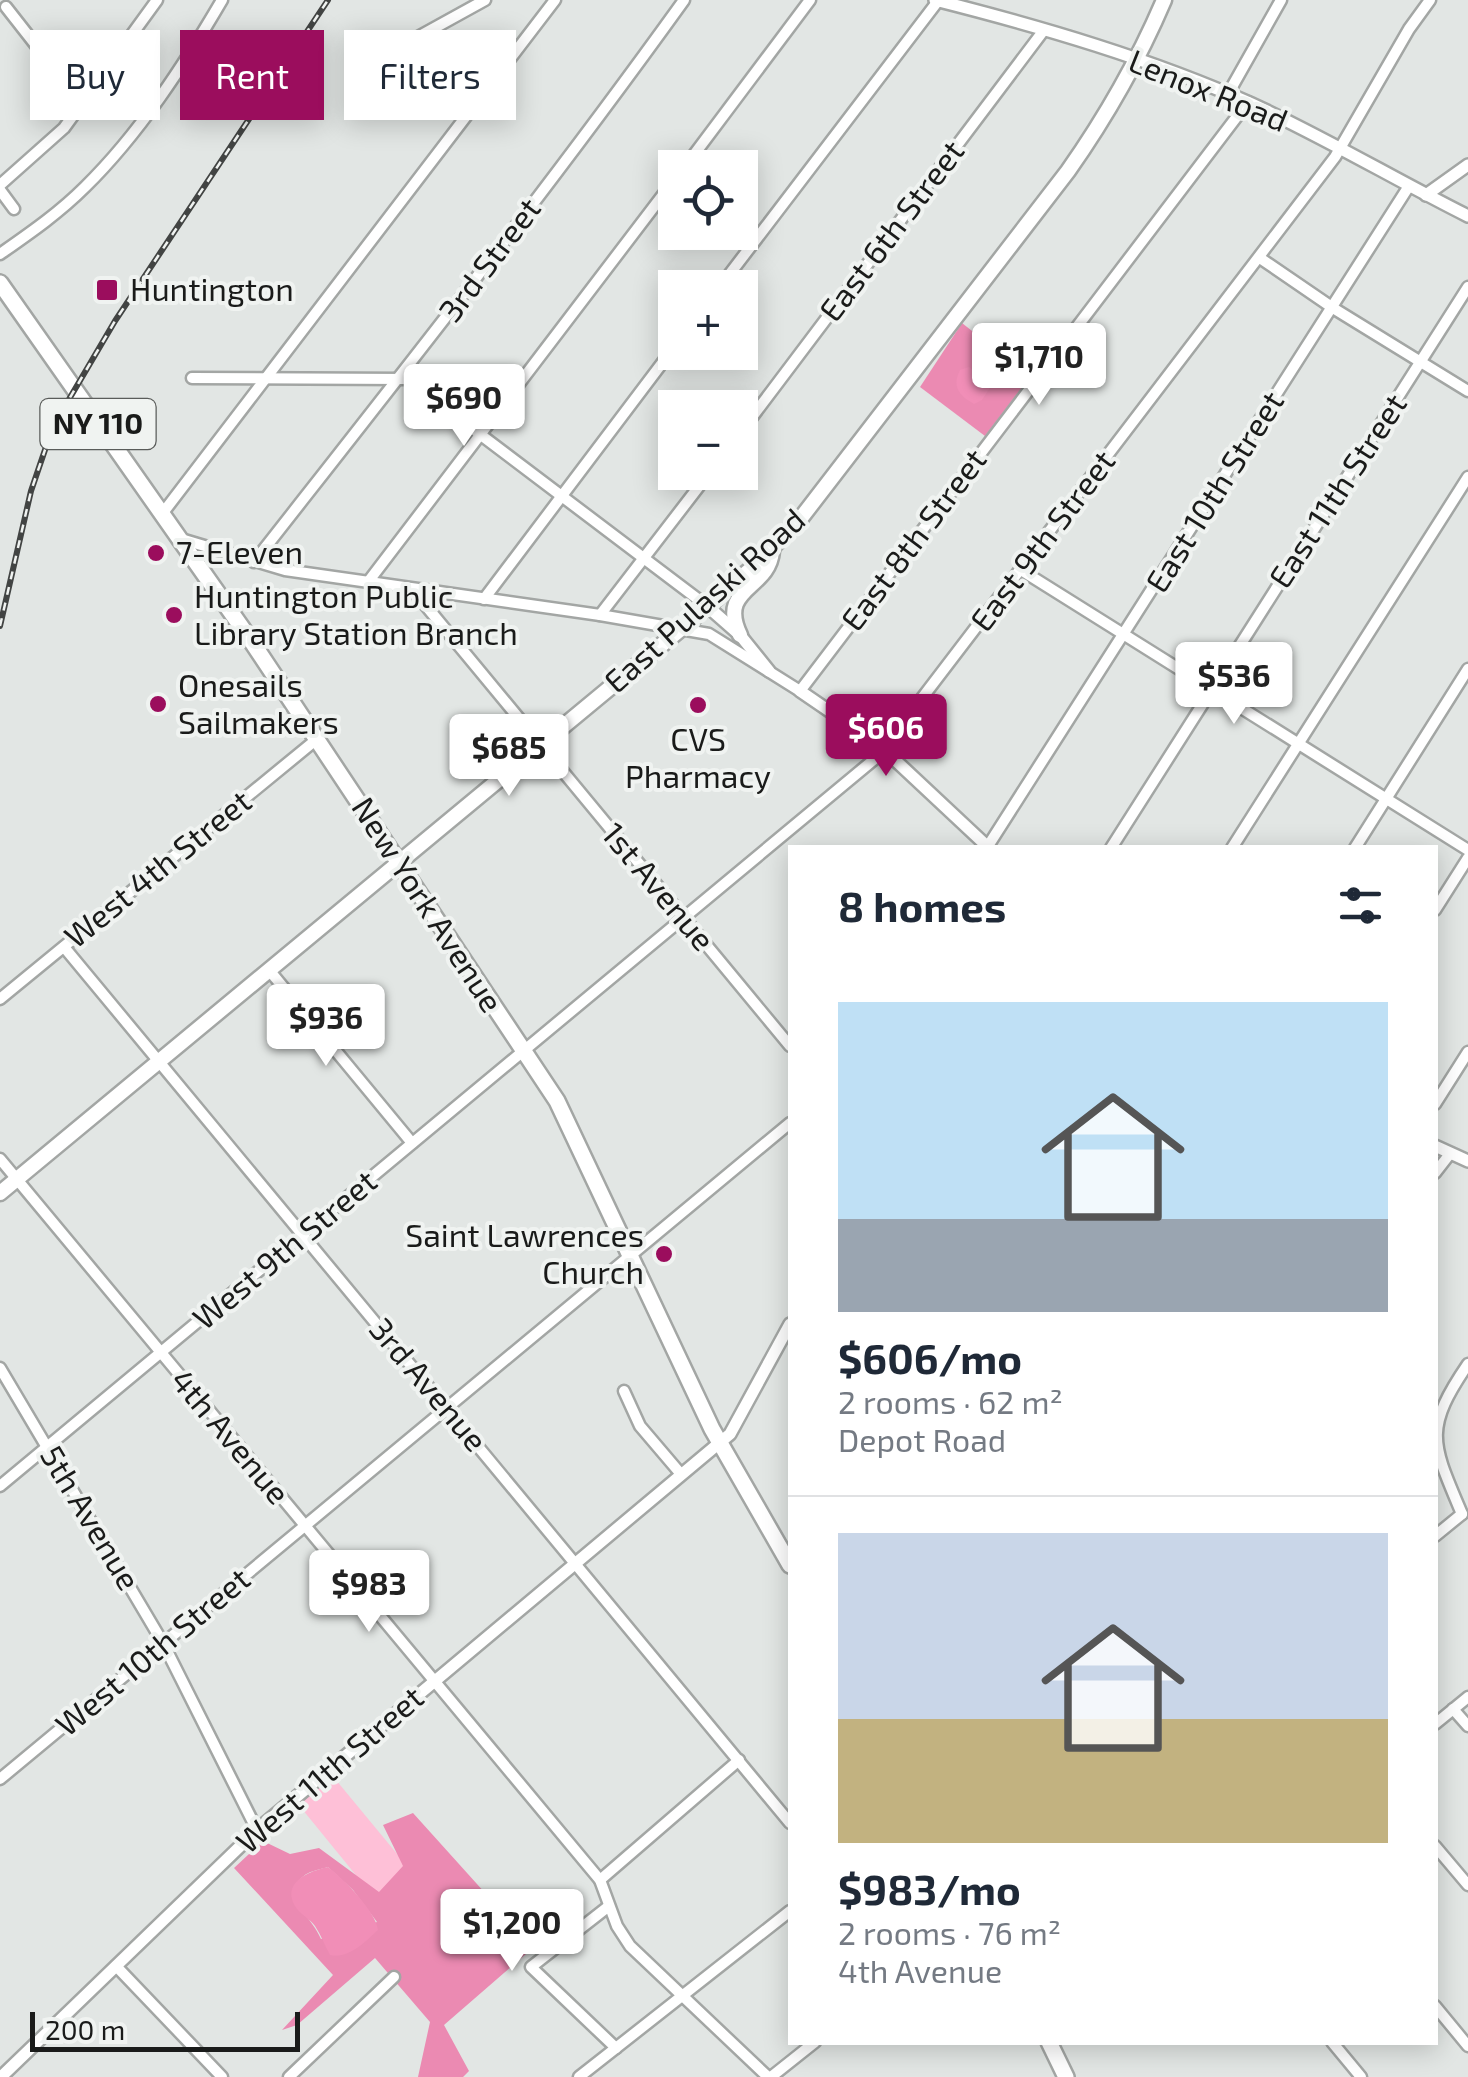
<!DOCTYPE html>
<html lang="en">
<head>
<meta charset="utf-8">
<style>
  :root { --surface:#fff; --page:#f2f2f3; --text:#1f2937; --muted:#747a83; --line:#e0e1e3; --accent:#9b0d5d }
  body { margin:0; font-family:"Exo 2",sans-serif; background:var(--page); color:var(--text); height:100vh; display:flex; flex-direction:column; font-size:38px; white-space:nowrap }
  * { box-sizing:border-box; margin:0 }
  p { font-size:32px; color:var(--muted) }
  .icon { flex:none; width:55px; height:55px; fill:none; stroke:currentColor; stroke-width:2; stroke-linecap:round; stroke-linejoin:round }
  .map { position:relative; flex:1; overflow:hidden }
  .drawer { position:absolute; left:788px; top:845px; width:650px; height:1200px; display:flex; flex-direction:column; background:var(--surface); border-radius:0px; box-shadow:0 5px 25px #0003 }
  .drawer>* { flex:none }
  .top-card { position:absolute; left:30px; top:30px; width:608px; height:90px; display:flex; gap:20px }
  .controls { position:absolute; left:658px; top:150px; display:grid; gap:20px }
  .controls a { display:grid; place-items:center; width:100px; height:100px; border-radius:0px; background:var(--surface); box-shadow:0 5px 25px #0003; font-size:50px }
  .scale { position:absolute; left:30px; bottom:25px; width:270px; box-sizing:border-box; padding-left:10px; border:5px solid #1a1b1a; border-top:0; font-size:28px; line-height:35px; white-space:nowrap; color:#1a1b1a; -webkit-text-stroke:8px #f0f3f1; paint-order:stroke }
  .price { position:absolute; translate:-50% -85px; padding:0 22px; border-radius:10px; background:#fff; color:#222; font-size:32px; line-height:65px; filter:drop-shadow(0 2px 5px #0008) }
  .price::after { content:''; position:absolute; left:50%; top:60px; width:30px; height:22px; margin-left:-15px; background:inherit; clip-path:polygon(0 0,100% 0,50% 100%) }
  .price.selected { background:var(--accent); color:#fff }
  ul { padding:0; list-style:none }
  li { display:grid; align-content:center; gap:20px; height:530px; padding:0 50px }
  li+li { border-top:2px solid var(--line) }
  li span { display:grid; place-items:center; height:310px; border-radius:0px; color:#555 }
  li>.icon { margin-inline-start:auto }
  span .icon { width:180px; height:180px; fill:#fffc; stroke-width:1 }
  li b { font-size:42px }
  h2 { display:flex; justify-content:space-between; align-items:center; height:120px; padding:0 50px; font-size:42px }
  .chip { padding:0 35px; border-radius:0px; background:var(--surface); box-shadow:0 5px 25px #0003; font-size:35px; line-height:90px }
  .chip.selected { background:var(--accent); color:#fff }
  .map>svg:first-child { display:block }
  .green { fill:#fec0d7 }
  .forest { fill:#eb8ab2; fill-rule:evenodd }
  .water { fill:#f18eb7 }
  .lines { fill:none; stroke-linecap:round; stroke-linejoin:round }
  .minor-casing { stroke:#a3a6a4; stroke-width:15 }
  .tertiary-casing { stroke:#a3a6a4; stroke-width:16 }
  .secondary-casing { stroke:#a3a6a4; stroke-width:19 }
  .primary-casing { stroke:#a3a6a4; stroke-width:20 }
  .minor { stroke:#fff; stroke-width:10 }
  .tertiary { stroke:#fff; stroke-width:11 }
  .secondary { stroke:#fff; stroke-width:14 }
  .primary { stroke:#fff; stroke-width:15 }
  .rail-casing { stroke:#424443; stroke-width:6 }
  .rail { stroke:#f0f3f1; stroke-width:2.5; stroke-dasharray:8; stroke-linecap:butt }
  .poi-dot { fill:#9b0d5d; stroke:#f0f3f1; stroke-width:4 }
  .labels { text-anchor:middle; stroke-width:8; stroke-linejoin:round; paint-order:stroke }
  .shield { fill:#f0f3f1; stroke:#5a5c5a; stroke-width:2.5 }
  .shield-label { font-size:30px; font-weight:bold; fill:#1a1b1a }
  .street-label { font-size:32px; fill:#1a1b1a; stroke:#f0f3f1 }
  .poi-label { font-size:32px; fill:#1a1b1a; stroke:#f0f3f1; text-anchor:start }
</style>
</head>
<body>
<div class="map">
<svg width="1468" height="2077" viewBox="0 0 1468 2077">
  <rect width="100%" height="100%" fill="#e2e6e4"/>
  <path class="green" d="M331,1774L412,1872L377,1901L298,1804Z"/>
  <g class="forest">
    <path d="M962,323L1030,377L985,436L920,387Z"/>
    <path d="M413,1813L504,1914L497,1923L526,1954L444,2025L469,2071L463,2077H418L430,2022L375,1958L297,2025L282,2030L333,1975L234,1868L263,1841L290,1854L319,1848L379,1892L403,1866L383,1825ZM328,1867L353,1890L377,1922L321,1939C311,1917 299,1914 293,1889C304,1872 309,1872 328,1867Z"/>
  </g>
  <g class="water">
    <path d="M969,367L993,383L982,400L974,404C958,395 952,386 960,370Z"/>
    <path d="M328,1867C344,1879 376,1912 378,1930C365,1942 349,1959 330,1955C325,1946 321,1935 315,1926C310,1919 302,1915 297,1909C279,1883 309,1871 328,1867Z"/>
  </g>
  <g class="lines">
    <defs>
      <g id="minor">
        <path d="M6,7L82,104"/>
        <path d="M389,53L485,0"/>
        <path d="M1228,94L1281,0"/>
        <path d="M684,168L810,0"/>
        <path d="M0,185L64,128L157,0"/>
        <path d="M0,190L14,209"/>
        <path d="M0,254C30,233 59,213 85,187C139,134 184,65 222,0"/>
        <path d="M1260,258L1333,308L1468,391"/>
        <path d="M719,288L938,1"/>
        <path d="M192,378L407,379L707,606"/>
        <path d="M740,433L1044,30"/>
        <path d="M162,514L555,0"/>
        <path d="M181,539L285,570L600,615L709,634L800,691L1248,102"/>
        <path d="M254,562C399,377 546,192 684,0"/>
        <path d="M1021,570L1468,850"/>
        <path d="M368,582L675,179"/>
        <path d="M412,589L790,1046"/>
        <path d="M484,599L675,346"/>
        <path d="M600,615L710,472"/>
        <path d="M988,846L1409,186"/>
        <path d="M1111,848L1468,287"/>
        <path d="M1232,848L1468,477"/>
        <path d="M1355,848L1468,669"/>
        <path d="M1435,910L1468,858"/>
        <path d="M64,947L790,1823"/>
        <path d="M269,970L412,1143"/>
        <path d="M0,999L317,739"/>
        <path d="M1435,1104L1468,1052"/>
        <path d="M0,1159L600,1880L617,1926L630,1946L768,2077"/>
        <path d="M1435,1173L1449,1155"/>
        <path d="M0,1368L163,1643L257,1830"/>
        <path d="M624,1391L640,1426L680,1473"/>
        <path d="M0,1486L877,757L1335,157L1409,29L1430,0"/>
        <path d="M1462,1514C1432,1443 1423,1430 1468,1364"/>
        <path d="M1435,1536L1462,1514"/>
        <path d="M1453,1709L1468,1726"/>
        <path d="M1435,1724L1468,1697"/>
        <path d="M0,1779L790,1123"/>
        <path d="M1435,1846L1468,1885"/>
        <path d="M600,1880L739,1760"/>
        <path d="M609,1906L531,1967L616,2048"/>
        <path d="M116,1966L222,2077"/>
        <path d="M1435,2006L1468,2046"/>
        <path d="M1332,2042L1361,2077"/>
        <path d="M289,2077L394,1977"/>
        <path d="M579,2077L790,1911"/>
        <path d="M771,2077L815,2042"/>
      </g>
      <g id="tertiary">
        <path d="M935,0C1042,27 1151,59 1252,104C1326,138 1396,180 1468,216"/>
        <path d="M1426,195L1468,165"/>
        <path d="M707,606L740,635L769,671"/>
        <path d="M800,691L879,745L989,848"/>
        <path d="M1435,1146L1468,1161"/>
        <path d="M1,2077L257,1830L730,1434L790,1324"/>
      </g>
      <g id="secondary">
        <path d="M740,635C717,587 769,590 772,551"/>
        <path d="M0,1193L682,628L752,568L801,518L1068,171C1106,117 1138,61 1164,0"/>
      </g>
      <g id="primary">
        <path d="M0,283L254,645L557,1101L712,1429L790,1565"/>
        <path d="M1049,2042L1066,2077"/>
      </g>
    </defs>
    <use href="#minor" class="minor-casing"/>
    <use href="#tertiary" class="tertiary-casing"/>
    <use href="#secondary" class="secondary-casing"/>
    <use href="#primary" class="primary-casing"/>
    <use href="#minor" class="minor"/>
    <use href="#tertiary" class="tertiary"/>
    <use href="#secondary" class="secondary"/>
    <use href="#primary" class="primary"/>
    <defs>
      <path id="rail" d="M0,626L31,491L48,441L68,401L115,321L328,0"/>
    </defs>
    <use href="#rail" class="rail-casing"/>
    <use href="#rail" class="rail"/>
  </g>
  <g class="poi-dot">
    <rect x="95" y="278" width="24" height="24" rx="5"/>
    <circle cx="156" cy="553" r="10"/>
    <circle cx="174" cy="615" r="10"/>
    <circle cx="158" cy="704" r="10"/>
    <circle cx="698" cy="705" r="10"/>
    <circle cx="664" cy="1254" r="10"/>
  </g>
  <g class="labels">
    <rect class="shield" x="40.5" y="399" width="115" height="50" rx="8"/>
    <g class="shield-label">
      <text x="98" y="434">NY 110</text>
    </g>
    <g class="street-label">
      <text transform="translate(1208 91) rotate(22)" y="11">Lenox Road</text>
      <text transform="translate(892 231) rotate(-53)" y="11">East 6th Street</text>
      <text transform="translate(490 260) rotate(-53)" y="11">3rd Street</text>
      <text transform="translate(1338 491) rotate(-57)" y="11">East 11th Street</text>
      <text transform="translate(1215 492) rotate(-58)" y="11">East 10th Street</text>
      <text transform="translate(914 540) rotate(-53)" y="11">East 8th Street</text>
      <text transform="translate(1043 541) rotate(-53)" y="11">East 9th Street</text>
      <text transform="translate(705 601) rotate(-42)" y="11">East Pulaski Road</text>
      <text transform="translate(158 869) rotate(-39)" y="11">West 4th Street</text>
      <text transform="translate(658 887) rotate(50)" y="11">1st Avenue</text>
      <text transform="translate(427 905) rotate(57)" y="11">New York Avenue</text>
      <text transform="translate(285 1250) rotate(-40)" y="11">West 9th Street</text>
      <text transform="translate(428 1385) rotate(50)" y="11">3rd Avenue</text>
      <text transform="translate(230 1437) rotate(50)" y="11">4th Avenue</text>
      <text transform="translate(90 1518) rotate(59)" y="11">5th Avenue</text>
      <text transform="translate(153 1652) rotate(-40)" y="11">West 10th Street</text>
      <text transform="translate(330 1770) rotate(-41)" y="11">West 11th Street</text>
    </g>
    <g class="poi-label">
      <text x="130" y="301">Huntington</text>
      <text x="176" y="564">7-Eleven</text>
      <text x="194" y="608">Huntington Public<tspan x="194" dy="37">Library Station Branch</tspan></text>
      <text x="178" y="697">Onesails<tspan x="178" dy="37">Sailmakers</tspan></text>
      <text x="698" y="751" text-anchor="middle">CVS<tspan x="698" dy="37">Pharmacy</tspan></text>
      <text x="644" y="1247" text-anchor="end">Saint Lawrences<tspan x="644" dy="37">Church</tspan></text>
    </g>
  </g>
</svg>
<div class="controls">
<a><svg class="icon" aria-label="locate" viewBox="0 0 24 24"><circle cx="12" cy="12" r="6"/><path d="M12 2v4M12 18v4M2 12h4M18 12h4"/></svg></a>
<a>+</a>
<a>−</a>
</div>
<div class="scale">200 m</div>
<b class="price" style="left:1039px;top:408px">$1,710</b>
<b class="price" style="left:464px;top:449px">$690</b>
<b class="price" style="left:1234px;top:727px">$536</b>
<b class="price selected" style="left:886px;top:779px">$606</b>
<b class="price" style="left:509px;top:799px">$685</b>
<b class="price" style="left:326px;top:1069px">$936</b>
<b class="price" style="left:369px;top:1635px">$983</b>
<b class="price" style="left:512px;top:1974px">$1,200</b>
<div class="top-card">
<a class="chip">Buy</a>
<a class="chip selected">Rent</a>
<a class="chip">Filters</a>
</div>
<section class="drawer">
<h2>8 homes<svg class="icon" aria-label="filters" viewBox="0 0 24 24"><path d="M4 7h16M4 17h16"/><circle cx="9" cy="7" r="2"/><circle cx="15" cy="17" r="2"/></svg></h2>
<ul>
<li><span style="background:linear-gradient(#bfe0f5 70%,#9aa5b1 0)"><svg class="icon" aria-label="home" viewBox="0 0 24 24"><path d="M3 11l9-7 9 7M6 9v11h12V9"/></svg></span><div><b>$606/mo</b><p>2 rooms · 62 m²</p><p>Depot Road</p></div></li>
<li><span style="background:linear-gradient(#c9d6e8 60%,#c2b280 0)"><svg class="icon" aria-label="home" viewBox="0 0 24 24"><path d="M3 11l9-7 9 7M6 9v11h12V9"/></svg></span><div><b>$983/mo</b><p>2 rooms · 76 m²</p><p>4th Avenue</p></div></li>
</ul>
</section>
</div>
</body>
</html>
